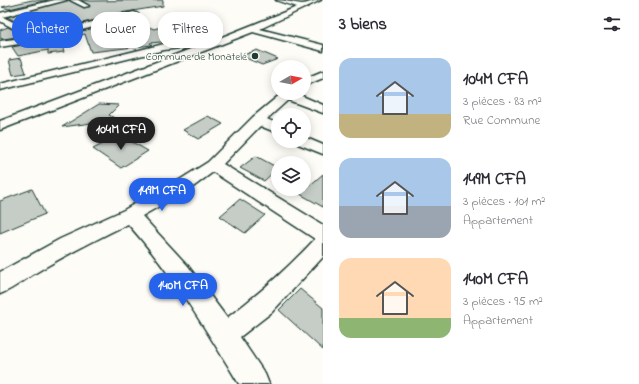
<!DOCTYPE html>
<html lang="fr">
<head>
<meta charset="utf-8">
<style>
  :root { --surface:#fff; --page:#f7f7f7; --text:#2b2b33; --muted:#7c7c81; --accent:#2563eb }
  body { margin:0; font-family:"Indie Flower",sans-serif; background:var(--page); color:var(--text); height:100vh; display:flex; flex-direction:column; font-size:15px; white-space:nowrap }
  * { box-sizing:border-box; margin:0 }
  p { font-size:13px; color:var(--muted) }
  .icon { flex:none; width:22px; height:22px; fill:none; stroke:currentColor; stroke-width:2; stroke-linecap:round; stroke-linejoin:round }
  .map { position:relative; flex:1; overflow:hidden }
  .details { display:flex; flex-direction:column; background:var(--surface); width:316px }
  .details>* { flex:none }
  .guide { position:absolute; left:12px; top:12px; width:251px; height:36px; display:flex; gap:8px }
  .needle { width:26px; rotate:81deg }
  .fabs { position:absolute; left:271px; top:60px; display:grid; gap:8px }
  .fabs a { display:grid; place-items:center; width:40px; height:40px; border-radius:50%; background:var(--surface); box-shadow:0 2px 10px #0003; font-size:20px }
  .price { position:absolute; translate:-50% -34px; padding:0 9px; border-radius:14px; background:var(--accent); color:#fff; font-size:13px; line-height:26px; filter:drop-shadow(0 1px 2px #0008) }
  .price::after { content:''; position:absolute; left:50%; top:24px; width:12px; height:9px; margin-left:-6px; background:inherit; clip-path:polygon(0 0,100% 0,50% 100%) }
  .price.on { background:#222; color:#fff }
  ul { padding:0; list-style:none }
  li { display:flex; align-items:center; gap:12px; height:100px; padding:0 16px }
  li span { display:grid; place-items:center; flex:none; width:112px; height:80px; border-radius:12px; color:#555 }
  li>.icon { margin-inline-start:auto }
  span .icon { width:48px; height:48px; fill:#fffc; stroke-width:1 }
  li b { font-size:17px }
  h2 { display:flex; justify-content:space-between; align-items:center; height:48px; padding:0 16px; font-size:17px }
  .pill { padding:0 14px; border-radius:16px; background:var(--surface); box-shadow:0 2px 10px #0003; font-size:14px; line-height:36px }
  .pill.on { background:var(--accent); color:#fff }
  main { display:flex; flex:1; min-height:0 }
  .map>svg:first-child { display:block }
  .building { fill:#c6cdc7; stroke:#1f3d34 }
  .lines { fill:none; stroke-linecap:round; stroke-linejoin:round }
  .minor-casing { stroke:#1f3d34; stroke-width:3 }
  .minor { fill:#fdfcf7; fill-rule:evenodd }
  .poi-dot { fill:#1f3d34; stroke:#fdfcf7; stroke-width:1.5 }
  .labels { text-anchor:middle; stroke-width:3; stroke-linejoin:round; paint-order:stroke }
  .far-poi-label { font-size:11px; fill:#1f3d34; stroke:#fdfcf7; text-anchor:end }
</style>
</head>
<body>
<main>
<div class="map">
<svg width="323" height="384" viewBox="0 0 323 384">
  <rect width="100%" height="100%" fill="#fdfcf7"/>
  <filter id="ink" filterUnits="userSpaceOnUse"><feTurbulence type="fractalNoise" baseFrequency=".025" numOctaves="2"/><feDisplacementMap in="SourceGraphic" scale="8" xChannelSelector="R" yChannelSelector="G"/><feConvolveMatrix kernelMatrix="1 2 1 2 8 2 1 2 1" color-interpolation-filters="sRGB"/></filter>
  <g filter="url(#ink)">
    <g class="building">
      <path d="M32,0H48L9,9L2,7Z"/>
      <path d="M68,0L84,8L90,6L81,0L91,1L163,0V6L114,14L117,15L39,33L7,17Z"/>
      <path d="M193,17L221,28L172,41L150,43L152,45L91,52L85,34L61,41L64,52L48,54V50L18,56L12,47L38,42L129,19L154,29Z"/>
      <path d="M8,27L24,36L3,39L0,38V30Z"/>
      <path d="M257,50L278,59L262,65L241,56Z"/>
      <path d="M21,58L26,73L13,75L9,60Z"/>
      <path d="M99,104L119,105L109,115L123,123L104,131L92,123L62,127Z"/>
      <path d="M208,116L223,124L198,139L183,130Z"/>
      <path d="M120,135L148,151L121,168L93,149Z"/>
      <path d="M256,156L278,168L264,181L240,168Z"/>
      <path d="M323,174V207L300,194Z"/>
      <path d="M32,189L45,214L0,233V201Z"/>
      <path d="M240,199L265,215L245,233L220,216Z"/>
      <path d="M300,289L323,308V350L279,310Z"/>
    </g>
    <g class="lines">
      <defs>
        <g id="minor">
          <path d="M55,0H67L3,17L39,35L134,12L138,14L137,16L38,41L0,47V41L29,37L0,21V13Z"/>
          <path d="M70,0H78L89,6L84,7Z"/>
          <path d="M276,0C285,0 293,3 302,4C307,4 314,0 321,0L260,29L323,45V51L253,32L0,130V121L196,47H188L164,50L0,90V84L164,44L188,41L201,43L202,45L297,7Z"/>
          <path d="M323,71V78L304,86V79Z"/>
          <path d="M282,93H295L323,105V113L288,100L267,119L278,124V133L260,126L223,164L323,225V257L272,312L240,337L265,374L269,384H239C205,328 172,273 128,224C99,238 70,253 42,269C29,276 14,289 0,294V272L60,239L124,210L148,196L181,179L208,162L253,117ZM213,172L315,239C288,268 259,294 227,318L188,266L142,216L193,187Z"/>
          <path d="M304,137L323,145V154L298,144L296,141H304Z"/>
        </g>
      </defs>
      <use href="#minor" class="minor-casing"/>
      <use href="#minor" class="minor"/>
    </g>
  </g>
  <circle class="poi-dot" cx="255" cy="56" r="4"/>
  <g class="labels">
    <g class="far-poi-label">
      <text x="247" y="60">Commune de Monatelé</text>
    </g>
  </g>
</svg>
<div class="fabs">
<a><svg class="needle" viewBox="-14 -14 28 28"><path d="M0-13l5 13h-10z" fill="#e53935"/><path d="M0 13l5-13h-10z" fill="#7c7c81"/></svg></a>
<a><svg class="icon" aria-label="locate" viewBox="0 0 24 24"><circle cx="12" cy="12" r="6"/><path d="M12 2v4M12 18v4M2 12h4M18 12h4"/></svg></a>
<a><svg class="icon" aria-label="layers" viewBox="0 0 24 24"><path d="M12 4l9 5-9 5-9-5zM3 14l9 5 9-5"/></svg></a>
</div>
<b class="price on" style="left:121px;top:151px">104M CFA</b>
<b class="price" style="left:162px;top:212px">149M CFA</b>
<b class="price" style="left:183px;top:307px">140M CFA</b>
<div class="guide">
<a class="pill on">Acheter</a>
<a class="pill">Louer</a>
<a class="pill">Filtres</a>
</div>
</div>
<section class="details">
<h2>3 biens<svg class="icon" aria-label="filters" viewBox="0 0 24 24"><path d="M4 7h16M4 17h16"/><circle cx="9" cy="7" r="2"/><circle cx="15" cy="17" r="2"/></svg></h2>
<ul>
<li><span style="background:linear-gradient(#a9c7e8 70%,#c2b280 0)"><svg class="icon" aria-label="home" viewBox="0 0 24 24"><path d="M3 11l9-7 9 7M6 9v11h12V9"/></svg></span><div><b>104M CFA</b><p>3 pièces · 83 m²</p><p>Rue Commune</p></div></li>
<li><span style="background:linear-gradient(#a9c7e8 60%,#9aa5b1 0)"><svg class="icon" aria-label="home" viewBox="0 0 24 24"><path d="M3 11l9-7 9 7M6 9v11h12V9"/></svg></span><div><b>149M CFA</b><p>3 pièces · 101 m²</p><p>Appartement</p></div></li>
<li><span style="background:linear-gradient(#ffd9b3 75%,#8fb573 0)"><svg class="icon" aria-label="home" viewBox="0 0 24 24"><path d="M3 11l9-7 9 7M6 9v11h12V9"/></svg></span><div><b>140M CFA</b><p>3 pièces · 95 m²</p><p>Appartement</p></div></li>
</ul>
</section>
</main>
</body>
</html>
